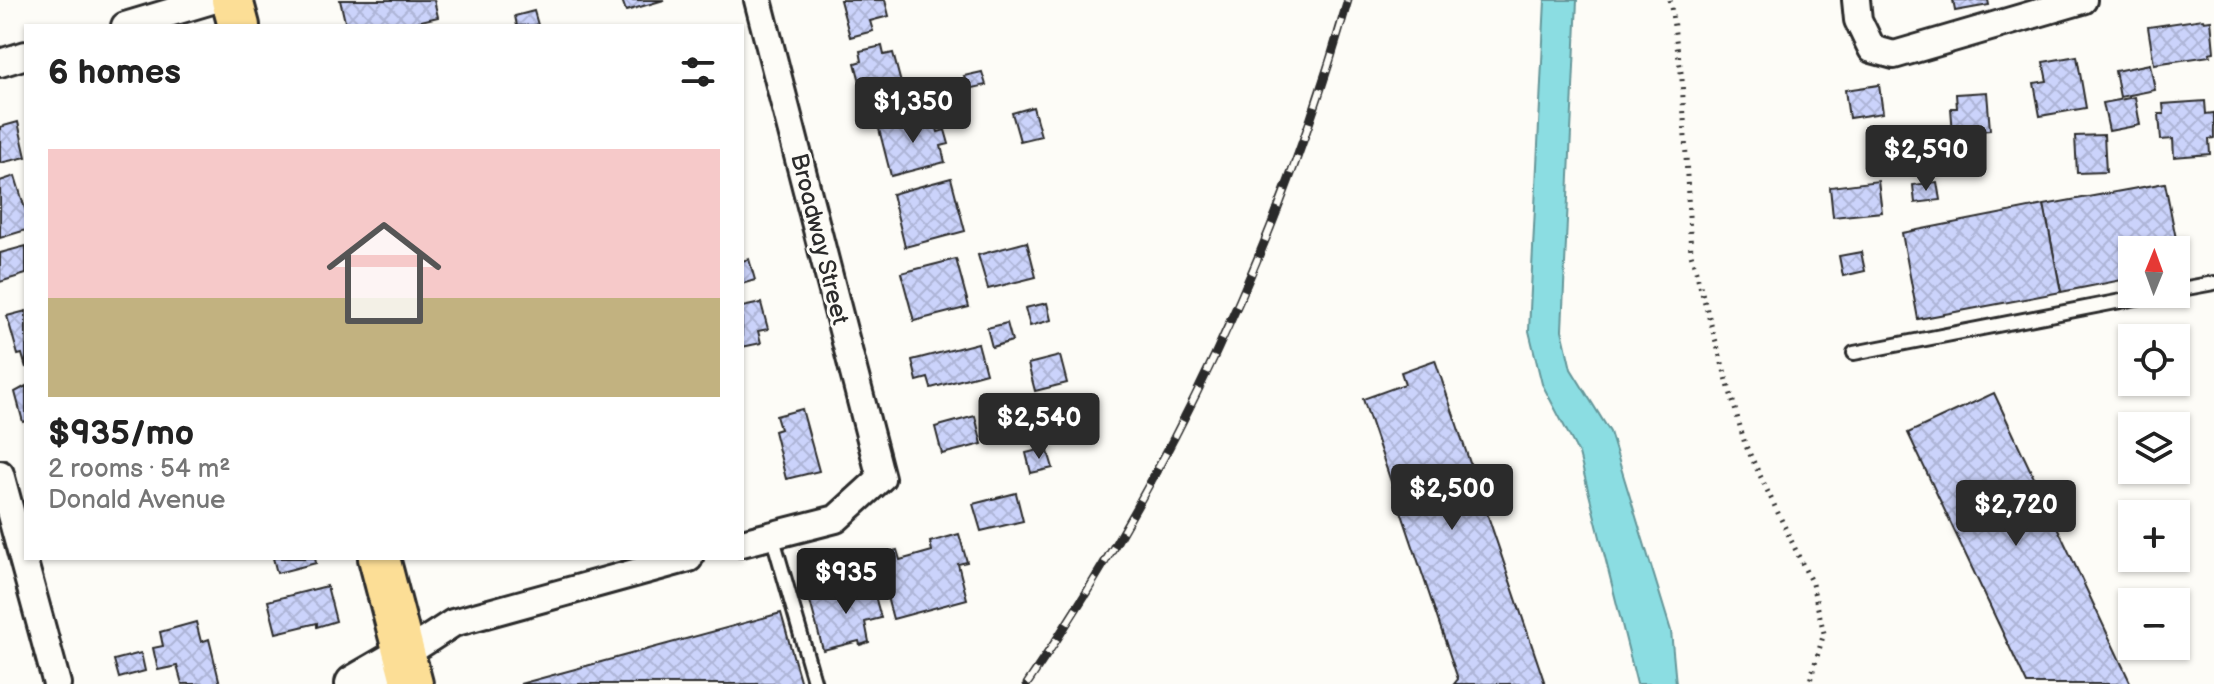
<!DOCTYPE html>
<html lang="en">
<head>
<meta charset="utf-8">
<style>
  :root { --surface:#fff; --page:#f6f6f6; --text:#222; --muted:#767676; --accent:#2b2b2b }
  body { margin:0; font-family:"Balsamiq Sans",sans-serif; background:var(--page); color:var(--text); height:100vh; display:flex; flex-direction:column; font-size:30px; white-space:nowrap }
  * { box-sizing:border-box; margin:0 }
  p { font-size:26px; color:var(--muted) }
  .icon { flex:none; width:44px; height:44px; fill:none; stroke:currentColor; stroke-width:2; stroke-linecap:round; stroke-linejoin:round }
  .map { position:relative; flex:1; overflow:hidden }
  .sheet { position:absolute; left:24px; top:24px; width:720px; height:536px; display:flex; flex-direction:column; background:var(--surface); border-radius:0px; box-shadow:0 2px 6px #0004 }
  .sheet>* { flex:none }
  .needle { width:52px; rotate:1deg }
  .buttons { position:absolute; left:2118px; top:236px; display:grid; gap:16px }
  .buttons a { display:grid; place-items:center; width:72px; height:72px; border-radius:0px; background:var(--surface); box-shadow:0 2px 6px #0004; font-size:40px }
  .price { position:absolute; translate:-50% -68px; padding:0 18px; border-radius:8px; background:var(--accent); color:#fff; font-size:26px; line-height:52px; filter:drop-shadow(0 2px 4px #0008) }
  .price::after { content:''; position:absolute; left:50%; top:48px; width:24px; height:18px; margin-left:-12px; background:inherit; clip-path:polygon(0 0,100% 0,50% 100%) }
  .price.on { background:#222; color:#fff }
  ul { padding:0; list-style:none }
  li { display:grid; align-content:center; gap:16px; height:424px; padding:0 24px }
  li span { display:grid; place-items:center; height:248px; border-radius:0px; color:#555 }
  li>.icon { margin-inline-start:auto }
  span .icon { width:144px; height:144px; fill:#fffc; stroke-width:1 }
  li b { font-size:34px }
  h2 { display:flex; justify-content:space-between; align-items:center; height:96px; padding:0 24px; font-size:34px }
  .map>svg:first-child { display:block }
  .water { fill:#8bdde2; stroke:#659699; stroke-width:2 }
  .building { fill:url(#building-cross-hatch); stroke:#2b2b2b; stroke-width:2 }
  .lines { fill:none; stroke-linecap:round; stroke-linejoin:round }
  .lane-casing { stroke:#2b2b2b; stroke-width:18 }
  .street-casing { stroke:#2b2b2b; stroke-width:32 }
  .secondary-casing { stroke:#2b2b2b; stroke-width:42 }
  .primary-casing { stroke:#2b2b2b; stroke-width:46 }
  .path { stroke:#2b2b2b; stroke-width:5; stroke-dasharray:2 6; stroke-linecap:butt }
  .lane { stroke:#fdfcf7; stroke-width:12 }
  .street { stroke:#fdfcf7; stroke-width:26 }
  .secondary { stroke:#fdfcf7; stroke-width:36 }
  .primary { stroke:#fcde96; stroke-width:40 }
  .rail-casing { stroke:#2b2b2b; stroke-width:9 }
  .rail { stroke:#fdfcf7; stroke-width:6; stroke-dasharray:18; stroke-linecap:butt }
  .labels { text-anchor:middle; stroke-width:6; stroke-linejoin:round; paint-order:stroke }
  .street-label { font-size:24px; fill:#2b2b2b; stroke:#fdfcf7 }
</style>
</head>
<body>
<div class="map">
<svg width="2214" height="684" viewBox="0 0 2214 684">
  <defs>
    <pattern id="building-cross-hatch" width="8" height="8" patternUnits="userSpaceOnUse" patternTransform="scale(2)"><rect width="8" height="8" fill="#cbd3fb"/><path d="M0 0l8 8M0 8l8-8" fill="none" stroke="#aeb5d7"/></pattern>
  </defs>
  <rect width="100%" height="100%" fill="#fdfcf7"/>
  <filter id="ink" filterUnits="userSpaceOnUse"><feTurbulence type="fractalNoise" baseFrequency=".0125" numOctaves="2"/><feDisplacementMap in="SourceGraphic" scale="16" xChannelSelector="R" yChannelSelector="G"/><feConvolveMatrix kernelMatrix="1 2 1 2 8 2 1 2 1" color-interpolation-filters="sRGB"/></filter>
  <g filter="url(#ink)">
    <path class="water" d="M1545,0H1577L1562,330L1571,369L1610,432L1671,631L1676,684H1637L1579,454L1542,384L1529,331Z"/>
    <g class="building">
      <path d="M340,0H434L438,17L400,26H346Z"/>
      <path d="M622,0H664L626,11Z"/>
      <path d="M840,0H885L889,16L870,21L873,31L850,37Z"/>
      <path d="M1953,0H1988L1989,5L1955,11Z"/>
      <path d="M534,11L538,25L517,26L515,16Z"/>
      <path d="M2203,19L2204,21L2211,20L2214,52L2209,53L2210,56L2154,64L2148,27Z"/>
      <path d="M882,46L884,55L893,53L906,102L868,112L855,63L862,61L860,51Z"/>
      <path d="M2077,56L2086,108L2040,116L2034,83L2047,81L2043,62Z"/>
      <path d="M2150,64L2155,90L2120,97L2115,71Z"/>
      <path d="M982,72L986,85L968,89L964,76Z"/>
      <path d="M1879,85L1883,113L1849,118L1845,90Z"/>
      <path d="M1987,92L1990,130L1953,133L1951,108H1957L1956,94Z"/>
      <path d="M2135,97L2140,125L2109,131L2103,103Z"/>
      <path d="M2205,101L2206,114L2214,113V138L2209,139L2210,154L2174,157L2173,139L2161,140L2159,114H2164L2163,104Z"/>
      <path d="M1033,107L1041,136L1020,141L1012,113Z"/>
      <path d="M933,115L938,132L945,130L949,144L941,146L945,162L891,176L879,129Z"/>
      <path d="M18,122L26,157L0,163V127Z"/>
      <path d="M2104,135L2106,172L2077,173L2075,136Z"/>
      <path d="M15,176L26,212V230L0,238V181Z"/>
      <path d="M951,178L965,231L905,247L892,194Z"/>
      <path d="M1878,181L1882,212L1833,217L1830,187Z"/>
      <path d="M1937,182L1940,200L1915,203L1913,185Z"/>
      <path d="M2165,183L2182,269L2176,270V250H2132V278L2061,292L2044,205Z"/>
      <path d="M2044,205L2061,292L1918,319L1902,233Z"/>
      <path d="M1027,242L1036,277L988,289L978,255Z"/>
      <path d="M26,246V274L0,282V253Z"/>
      <path d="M1861,252L1865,271L1843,276L1839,256Z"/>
      <path d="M749,259L755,280L742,284V261Z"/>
      <path d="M956,259L969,307L914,321L901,273Z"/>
      <path d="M761,303L768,329L758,331L761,343L742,347V307Z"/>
      <path d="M1047,303L1051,320L1030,326L1025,308Z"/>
      <path d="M26,311V368L22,354L18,355L7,316Z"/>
      <path d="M1007,323L1012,341L992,347L987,328Z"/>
      <path d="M978,343L986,373L931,388L928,378L917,381L912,360Z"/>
      <path d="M1060,356L1067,383L1035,391L1028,364Z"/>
      <path d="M1435,360L1545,684H1454L1458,679L1363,399L1405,384L1401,372Z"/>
      <path d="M26,386V421L23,422L15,392Z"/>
      <path d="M1994,393L2131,684H2027L1908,433Z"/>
      <path d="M802,409L819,471L786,479L774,431L780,429L776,416Z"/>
      <path d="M975,416L982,444L942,454L935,427Z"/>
      <path d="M1047,448L1053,468L1031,473L1026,453Z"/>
      <path d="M1016,493L1023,521L981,531L973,504Z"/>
      <path d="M959,534L967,562L958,564L967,599L893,619L884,586L880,587L872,556L897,550L900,560L932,551L930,542Z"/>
      <path d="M273,558H315L316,563L277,573Z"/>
      <path d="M871,581L881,618L865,622L869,642L860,645L859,641L823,650L810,601L839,594L838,590Z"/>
      <path d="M327,586L336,621L317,627V623L276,633L268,601Z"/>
      <path d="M781,613L801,684H520Z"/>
      <path d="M196,622L201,642L209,639L220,684H182L177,666L158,670L153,648L163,646L160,632Z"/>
      <path d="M141,653L145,671L119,678L114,660Z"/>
    </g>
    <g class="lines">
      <defs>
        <g id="lane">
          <path d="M2176,290L2214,283"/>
          <path d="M1854,353L2157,294"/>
          <path d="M772,535L815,684"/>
        </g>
        <g id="street">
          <path d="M1856,0L1858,20L1872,49L1894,55L2083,0"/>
          <path d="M125,26L212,0"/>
          <path d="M0,63L26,55"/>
          <path d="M0,474L57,684"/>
          <path d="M742,543L836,519L881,478L758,0"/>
          <path d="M404,655L453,623L689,558"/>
        </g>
        <path id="secondary" d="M354,684L404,655"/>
        <g id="primary">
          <path d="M232,0L239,26"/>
          <path d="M379,558L412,684"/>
        </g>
      </defs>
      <use href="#lane" class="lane-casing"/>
      <use href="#street" class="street-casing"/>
      <use href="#secondary" class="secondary-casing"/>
      <use href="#primary" class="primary-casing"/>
      <path class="path" d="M1670,0L1682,79L1691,254L1745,444L1812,584L1824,633L1809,684"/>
      <use href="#lane" class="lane"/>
      <use href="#street" class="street"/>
      <use href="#secondary" class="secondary"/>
      <use href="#primary" class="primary"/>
      <defs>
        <path id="rail" d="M1027,684C1169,476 1279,243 1348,0"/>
      </defs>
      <use href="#rail" class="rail-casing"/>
      <use href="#rail" class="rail"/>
    </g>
  </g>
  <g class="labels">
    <g class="street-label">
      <text transform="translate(820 239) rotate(76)" y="8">Broadway Street</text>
    </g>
  </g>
</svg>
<div class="buttons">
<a><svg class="needle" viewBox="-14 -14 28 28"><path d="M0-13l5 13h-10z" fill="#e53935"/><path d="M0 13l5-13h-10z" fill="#767676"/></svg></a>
<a><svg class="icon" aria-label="locate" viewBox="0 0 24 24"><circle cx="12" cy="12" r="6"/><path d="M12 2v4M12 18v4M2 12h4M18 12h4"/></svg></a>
<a><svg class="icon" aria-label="layers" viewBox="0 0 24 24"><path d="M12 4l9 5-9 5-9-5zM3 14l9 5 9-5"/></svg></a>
<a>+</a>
<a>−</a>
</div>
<b class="price" style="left:913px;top:145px">$1,350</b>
<b class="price" style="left:1926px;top:193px">$2,590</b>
<b class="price" style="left:1039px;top:461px">$2,540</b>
<b class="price" style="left:1452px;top:532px">$2,500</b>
<b class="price" style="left:2016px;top:548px">$2,720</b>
<b class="price on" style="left:846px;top:616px">$935</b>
<section class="sheet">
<h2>6 homes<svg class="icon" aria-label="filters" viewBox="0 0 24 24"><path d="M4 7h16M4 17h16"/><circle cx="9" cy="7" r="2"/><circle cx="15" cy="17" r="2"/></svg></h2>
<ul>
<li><span style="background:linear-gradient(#f6c9c9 60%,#c2b280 0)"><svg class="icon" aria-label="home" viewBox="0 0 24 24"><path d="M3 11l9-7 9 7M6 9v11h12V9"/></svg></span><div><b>$935/mo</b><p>2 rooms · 54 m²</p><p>Donald Avenue</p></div></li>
</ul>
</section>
</div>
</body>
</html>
